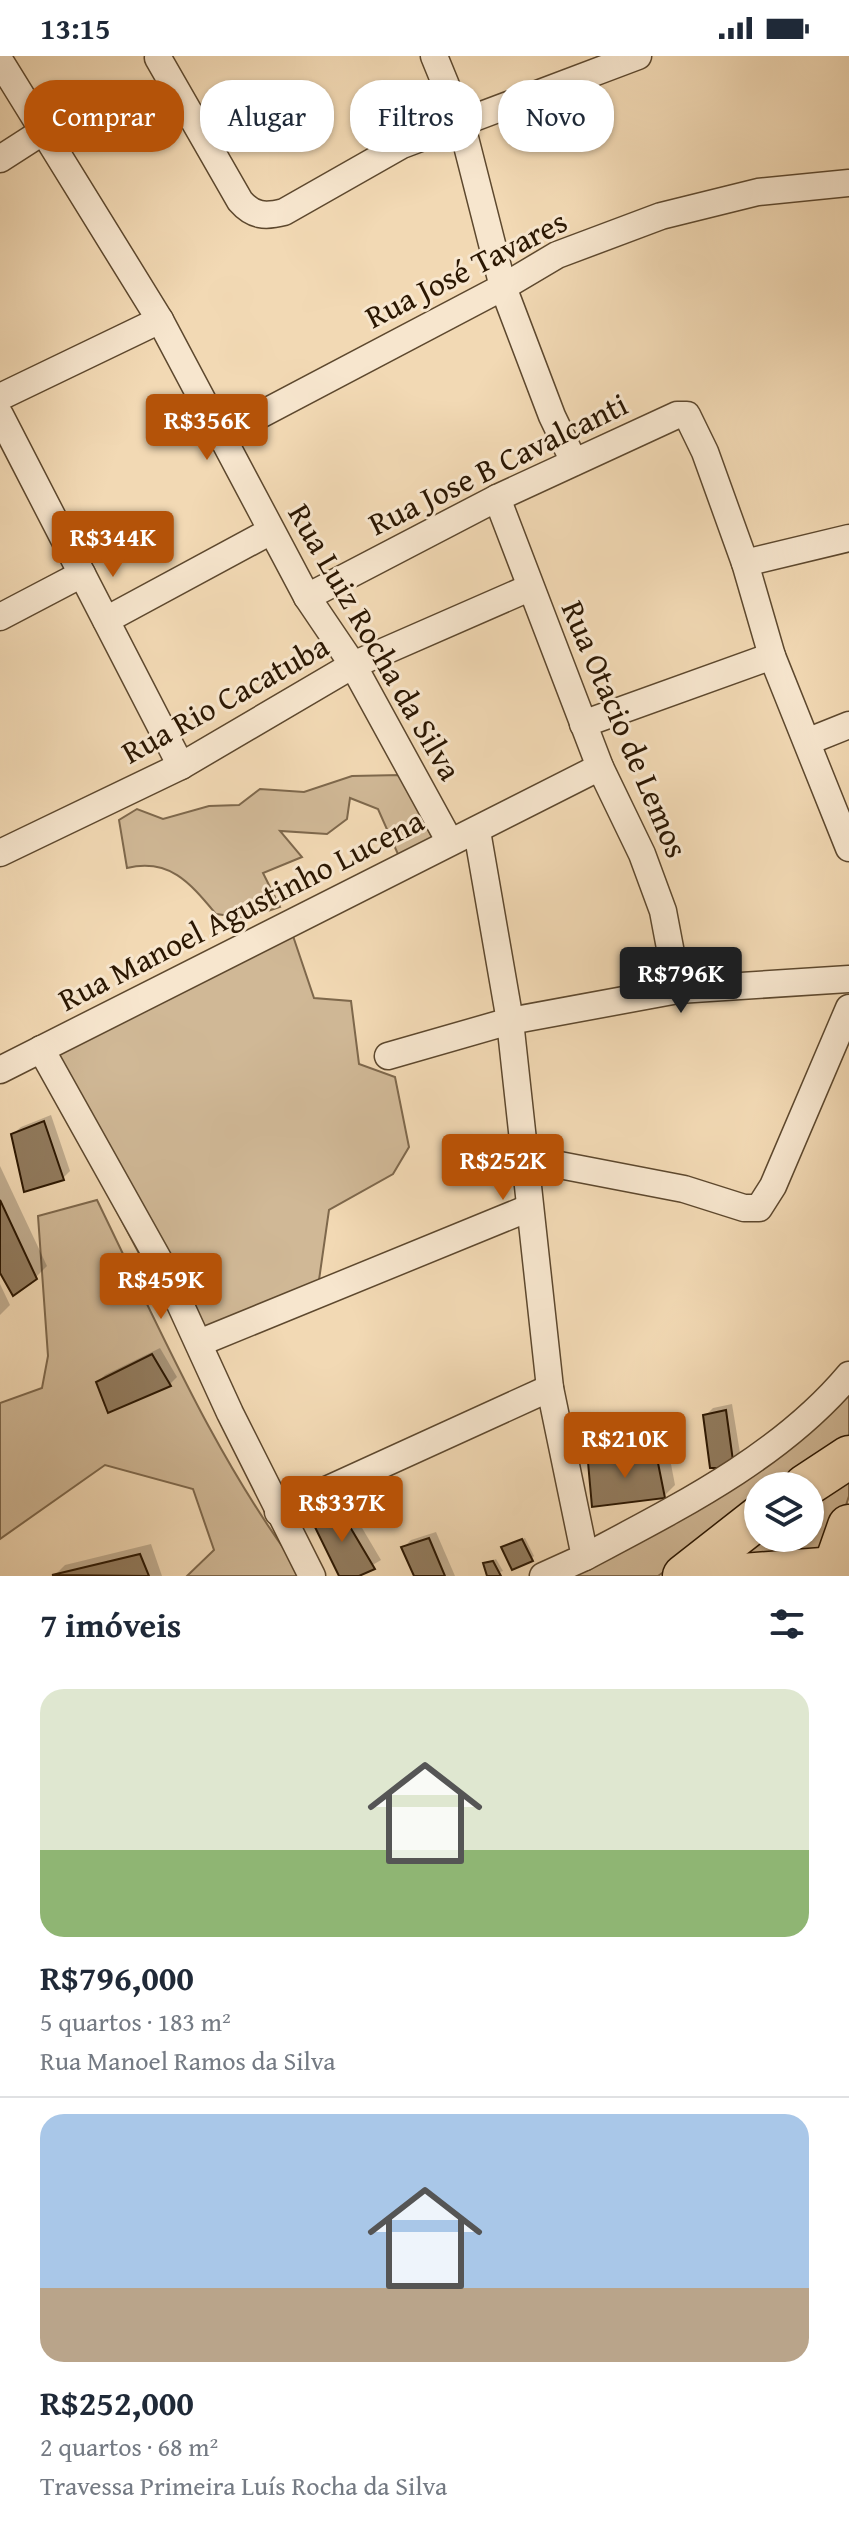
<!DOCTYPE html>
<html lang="pt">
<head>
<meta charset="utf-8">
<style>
  :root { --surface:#fff; --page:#f2f2f3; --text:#1f2937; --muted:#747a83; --line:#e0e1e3; --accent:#b45309 }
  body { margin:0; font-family:"Gentium Book Plus",serif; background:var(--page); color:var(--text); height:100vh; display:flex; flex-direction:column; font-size:30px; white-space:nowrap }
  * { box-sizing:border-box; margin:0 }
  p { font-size:26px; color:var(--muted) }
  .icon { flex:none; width:44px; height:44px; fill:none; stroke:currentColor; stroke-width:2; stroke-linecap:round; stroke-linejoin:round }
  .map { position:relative; height:1520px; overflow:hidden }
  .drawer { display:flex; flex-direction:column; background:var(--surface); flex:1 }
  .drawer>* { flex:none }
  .banner { position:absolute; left:24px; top:24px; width:802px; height:72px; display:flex; gap:16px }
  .fabs { position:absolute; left:744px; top:1416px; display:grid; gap:16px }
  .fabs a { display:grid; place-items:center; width:80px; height:80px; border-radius:50%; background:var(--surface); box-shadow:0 2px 6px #0004; font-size:40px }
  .price { position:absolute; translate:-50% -68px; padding:0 18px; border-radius:8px; background:var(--accent); color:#fff; font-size:26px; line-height:52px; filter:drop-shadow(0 2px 4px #0008) }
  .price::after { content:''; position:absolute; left:50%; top:48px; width:24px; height:18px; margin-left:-12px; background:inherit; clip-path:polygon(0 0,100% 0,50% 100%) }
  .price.selected { background:#222; color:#fff }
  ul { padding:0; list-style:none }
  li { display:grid; align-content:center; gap:16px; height:424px; padding:0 40px }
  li+li { border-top:2px solid var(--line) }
  li span { display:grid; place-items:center; height:248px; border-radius:24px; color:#555 }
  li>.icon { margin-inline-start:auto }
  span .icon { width:144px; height:144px; fill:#fffc; stroke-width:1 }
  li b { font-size:34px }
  h2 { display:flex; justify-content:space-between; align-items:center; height:96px; padding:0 40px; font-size:34px }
  .tag { padding:0 28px; border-radius:32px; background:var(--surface); box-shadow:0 2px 6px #0004; font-size:28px; line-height:72px }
  .tag.selected { background:var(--accent); color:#fff }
  .status { display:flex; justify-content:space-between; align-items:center; height:56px; padding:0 40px; background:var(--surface); direction:ltr }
  .status svg { height:22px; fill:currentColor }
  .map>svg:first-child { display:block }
  .green { fill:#d0b896; stroke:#7e684c; stroke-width:2 }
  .shadow { fill:#0003 }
  .building { fill:#927c5f; stroke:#2b1702; stroke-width:2 }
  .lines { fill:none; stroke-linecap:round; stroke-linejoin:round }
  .minor-casing { stroke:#5d482e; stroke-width:29 }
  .primary-casing { stroke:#2b1702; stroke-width:45 }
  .minor { stroke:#f7e6ce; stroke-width:26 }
  .primary { stroke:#f2d9b4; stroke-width:42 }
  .labels { text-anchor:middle; stroke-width:6; stroke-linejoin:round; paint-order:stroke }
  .street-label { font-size:32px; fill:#2b1702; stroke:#f7e6ce }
</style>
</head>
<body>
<div class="status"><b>13:15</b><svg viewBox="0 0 49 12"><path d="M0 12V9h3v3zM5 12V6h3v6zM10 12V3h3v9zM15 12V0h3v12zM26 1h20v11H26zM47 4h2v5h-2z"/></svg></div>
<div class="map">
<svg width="849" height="1520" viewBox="0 0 849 1520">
  <rect width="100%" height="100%" fill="#f2d9b4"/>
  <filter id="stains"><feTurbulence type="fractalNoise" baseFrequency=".0025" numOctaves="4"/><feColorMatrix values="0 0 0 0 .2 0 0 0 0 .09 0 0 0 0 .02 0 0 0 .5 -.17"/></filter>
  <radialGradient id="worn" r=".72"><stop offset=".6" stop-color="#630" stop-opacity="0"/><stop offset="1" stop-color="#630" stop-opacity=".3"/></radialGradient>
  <g class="green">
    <path d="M400,719L438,793L401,805L378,753L350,742L347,763L327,778L280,775L302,801L263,817L280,851L247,862L216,858C190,827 170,802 127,812L119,764L137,753L163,763L209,750L239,749L260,733L304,736L352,720Z"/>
    <path d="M292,877L314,942L351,945L359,1008L395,1021L409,1091L393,1118L329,1154L318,1231L183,1281L35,1000Z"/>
    <path d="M97,1144C159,1271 217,1407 304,1520H187L214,1494L193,1433L105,1409L0,1483V1347L42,1332L48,1300L38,1160Z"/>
    <path d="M849,1331V1385L784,1430H758V1448L658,1520H573C607,1505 637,1485 669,1466C738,1426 803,1398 849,1331Z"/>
    <path d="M849,1414V1440L831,1495L705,1507L758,1482H810V1439Z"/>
  </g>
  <g class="shadow">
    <path d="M51,1059L70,1115L63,1122L13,1078L21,1071Z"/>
    <path d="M0,1110L47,1210L35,1222L0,1212Z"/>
    <path d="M0,1228L10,1249L0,1259Z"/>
    <path d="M160,1292L177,1321L170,1328L109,1355L98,1326L105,1319Z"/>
    <path d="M732,1348L741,1403L712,1410L706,1359L713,1352Z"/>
    <path d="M667,1387L675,1429L664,1440L590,1407L601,1396Z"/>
    <path d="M345,1443L381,1504L354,1520H342L313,1463Z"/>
    <path d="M436,1476L455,1520H417L404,1491L411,1484Z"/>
    <path d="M525,1482L534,1500L531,1503L503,1491Z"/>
    <path d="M151,1488L162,1520H54L65,1509Z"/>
    <path d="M496,1503L503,1515L489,1520L485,1508Z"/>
  </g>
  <g class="building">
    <path d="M44,1065L64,1124L24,1136L11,1078Z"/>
    <path d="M0,1144L37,1223L13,1240L0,1217Z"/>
    <path d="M152,1298L171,1330L108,1357L96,1326Z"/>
    <path d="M726,1354L734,1412H710L703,1359Z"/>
    <path d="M656,1397L665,1442L592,1451L588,1406Z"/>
    <path d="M337,1449L375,1513L359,1520H339L311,1463Z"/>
    <path d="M429,1482L445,1520H414L401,1491Z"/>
    <path d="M522,1483L533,1505L512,1514L501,1491Z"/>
    <path d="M140,1498L149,1520L52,1519Z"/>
    <path d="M493,1505L501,1520H487L483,1507Z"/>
  </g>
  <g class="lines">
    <defs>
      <g id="minor">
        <path d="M434,0L461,66L503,231L552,360L574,406"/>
        <path d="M158,2L240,145C253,160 265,161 284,156L402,89L638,0"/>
        <path d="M0,5L160,264L307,541L353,609L450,786"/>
        <path d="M0,103L42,76"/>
        <path d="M0,341L160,264"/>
        <path d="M0,359L181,710"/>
        <path d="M222,379L503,231L557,199L661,160L758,136L849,127"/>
        <path d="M497,442L600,711L642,798L663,855L678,934"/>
        <path d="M745,507L849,482"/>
        <path d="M307,541L497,442L677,359H687L705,396L745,507L772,600L849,792"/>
        <path d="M0,561L82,518"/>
        <path d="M106,564L271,475"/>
        <path d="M583,668L772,600"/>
        <path d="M809,685L849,669"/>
        <path d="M477,775L510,965L550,1332L585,1501L543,1520"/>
        <path d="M0,797L181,710L353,609L529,532"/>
        <path d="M41,993L165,1215L230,1357L312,1520"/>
        <path d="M388,1000L510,965L678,934L849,923"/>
        <path d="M0,1014L600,711"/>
        <path d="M523,1102L684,1133L744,1152H759L773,1130L849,952"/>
        <path d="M199,1287L529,1152"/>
        <path d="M278,1456L550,1332"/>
        <path d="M585,1501C679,1451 780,1401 849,1319"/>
      </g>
      <g id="primary">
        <path d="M805,1430L849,1401"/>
        <path d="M835,1510L849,1470"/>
        <path d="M684,1520L758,1462"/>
        <path d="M730,1520L849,1511"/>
      </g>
    </defs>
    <use href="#minor" class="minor-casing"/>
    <use href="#primary" class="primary-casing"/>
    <use href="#minor" class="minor"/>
    <use href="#primary" class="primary"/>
  </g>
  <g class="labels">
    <g class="street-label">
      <text transform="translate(466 213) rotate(-27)" y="11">Rua José Tavares</text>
      <text transform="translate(498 408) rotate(-26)" y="11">Rua Jose B Cavalcanti</text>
      <text transform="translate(375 586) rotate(60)" y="11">Rua Luiz Rocha da Silva</text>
      <text transform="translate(225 643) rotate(-29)" y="11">Rua Rio Cacatuba</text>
      <text transform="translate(625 673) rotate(67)" y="11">Rua Otacio de Lemos</text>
      <text transform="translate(241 854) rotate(-27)" y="11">Rua Manoel Agustinho Lucena</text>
    </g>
  </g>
  <rect width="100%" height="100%" filter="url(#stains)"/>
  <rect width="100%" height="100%" fill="url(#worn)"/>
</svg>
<div class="fabs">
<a><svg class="icon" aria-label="layers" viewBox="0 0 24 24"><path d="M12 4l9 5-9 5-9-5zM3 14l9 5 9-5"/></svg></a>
</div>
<b class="price" style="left:207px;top:406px">R$356K</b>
<b class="price" style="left:113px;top:523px">R$344K</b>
<b class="price selected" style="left:681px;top:959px">R$796K</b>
<b class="price" style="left:503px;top:1146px">R$252K</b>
<b class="price" style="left:161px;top:1265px">R$459K</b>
<b class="price" style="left:625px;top:1424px">R$210K</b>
<b class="price" style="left:342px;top:1488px">R$337K</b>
<div class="banner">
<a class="tag selected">Comprar</a>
<a class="tag">Alugar</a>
<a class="tag">Filtros</a>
<a class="tag">Novo</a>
</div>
</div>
<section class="drawer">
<h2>7 imóveis<svg class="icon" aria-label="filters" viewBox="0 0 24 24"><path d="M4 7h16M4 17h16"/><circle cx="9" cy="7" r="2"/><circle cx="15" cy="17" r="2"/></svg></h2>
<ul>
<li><span style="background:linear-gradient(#dfe7d0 65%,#8fb573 0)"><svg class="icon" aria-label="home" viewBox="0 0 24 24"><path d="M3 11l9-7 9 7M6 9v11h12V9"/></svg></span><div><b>R$796,000</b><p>5 quartos · 183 m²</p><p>Rua Manoel Ramos da Silva</p></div></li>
<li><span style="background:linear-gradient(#a9c7e8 70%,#b9a48a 0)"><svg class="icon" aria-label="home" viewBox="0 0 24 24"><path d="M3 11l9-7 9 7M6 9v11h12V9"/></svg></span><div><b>R$252,000</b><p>2 quartos · 68 m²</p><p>Travessa Primeira Luís Rocha da Silva</p></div></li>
</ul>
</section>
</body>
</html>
